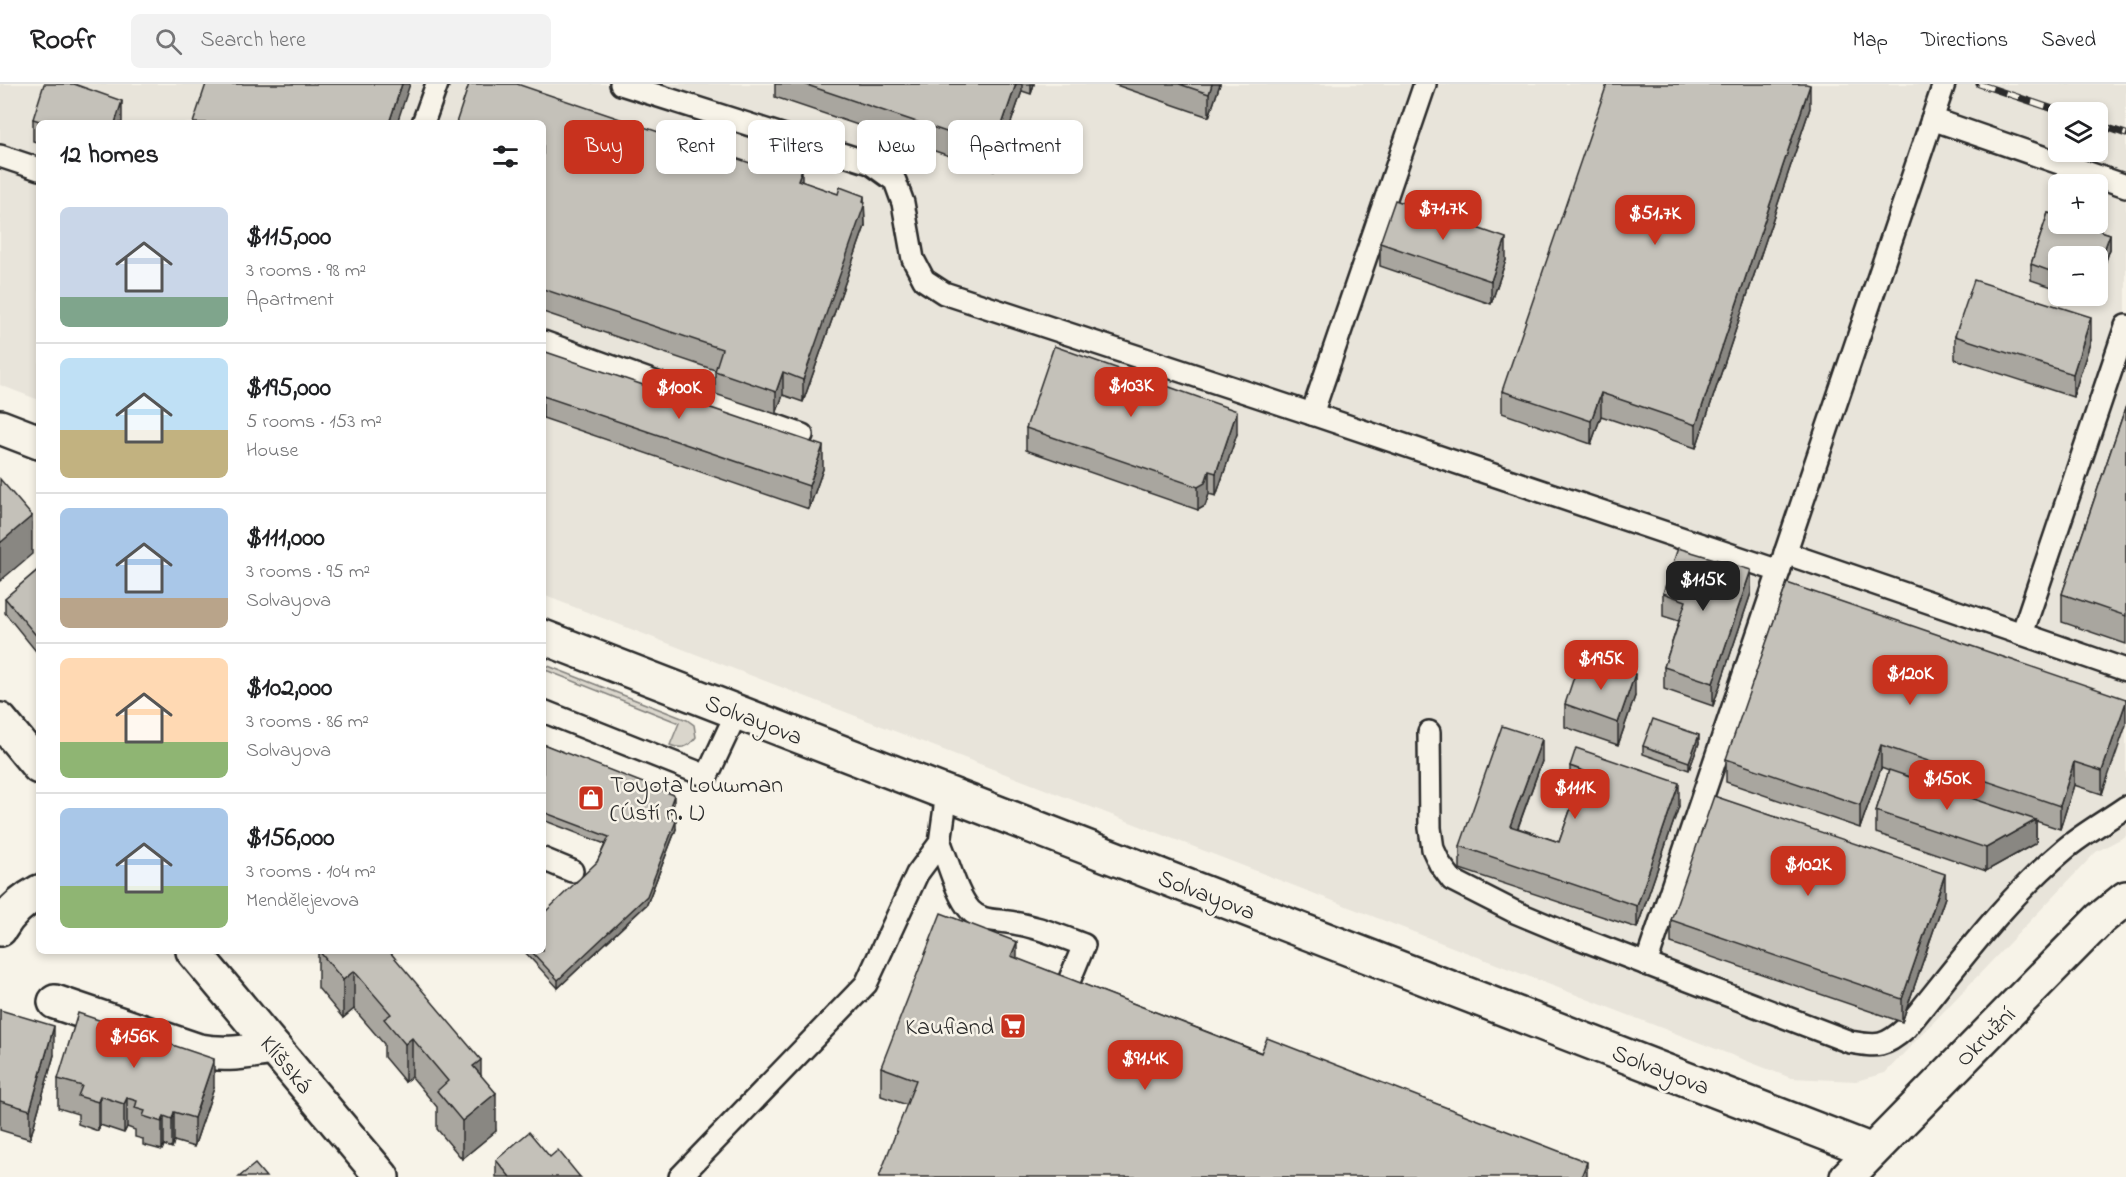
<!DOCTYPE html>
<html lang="en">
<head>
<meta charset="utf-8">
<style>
  :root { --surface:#fff; --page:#f2f2f2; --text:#202124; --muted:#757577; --line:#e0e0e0; --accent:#c8321e }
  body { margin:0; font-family:"Indie Flower",sans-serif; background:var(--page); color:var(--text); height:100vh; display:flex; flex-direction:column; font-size:22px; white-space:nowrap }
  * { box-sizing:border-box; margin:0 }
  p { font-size:20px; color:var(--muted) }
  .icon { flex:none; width:33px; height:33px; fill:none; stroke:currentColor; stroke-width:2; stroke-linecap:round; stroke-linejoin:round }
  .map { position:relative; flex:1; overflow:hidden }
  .details { position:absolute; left:36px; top:36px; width:510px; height:834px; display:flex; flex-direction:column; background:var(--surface); border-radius:9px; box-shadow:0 3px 9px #0003 }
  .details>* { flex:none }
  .guide { position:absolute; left:564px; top:36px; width:570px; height:54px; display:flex; gap:12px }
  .controls { position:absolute; left:2048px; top:18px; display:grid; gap:12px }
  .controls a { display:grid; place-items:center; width:60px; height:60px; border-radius:9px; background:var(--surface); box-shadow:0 3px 9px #0003; font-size:30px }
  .price { position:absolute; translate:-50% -51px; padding:0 14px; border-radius:12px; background:var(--accent); color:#fff; font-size:20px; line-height:39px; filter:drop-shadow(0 2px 3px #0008) }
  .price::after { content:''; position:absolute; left:50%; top:36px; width:18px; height:14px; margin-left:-9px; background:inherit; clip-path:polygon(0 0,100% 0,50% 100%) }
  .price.selected { background:#222; color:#fff }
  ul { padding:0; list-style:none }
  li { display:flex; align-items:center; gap:18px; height:150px; padding:0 24px }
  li+li { border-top:2px solid var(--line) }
  li span { display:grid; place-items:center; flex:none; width:168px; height:120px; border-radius:9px; color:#555 }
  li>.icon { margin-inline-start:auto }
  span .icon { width:72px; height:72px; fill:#fffc; stroke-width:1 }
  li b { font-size:26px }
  h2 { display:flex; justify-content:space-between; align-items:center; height:72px; padding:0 24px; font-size:26px }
  .chip { padding:0 21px; border-radius:9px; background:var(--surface); box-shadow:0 3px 9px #0003; font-size:21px; line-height:54px }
  .chip.selected { background:var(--accent); color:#fff }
  header { display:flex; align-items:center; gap:36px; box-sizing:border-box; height:84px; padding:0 30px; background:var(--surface); border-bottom:2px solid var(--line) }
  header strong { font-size:28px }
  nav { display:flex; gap:33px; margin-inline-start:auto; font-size:21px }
  .search { width:420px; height:54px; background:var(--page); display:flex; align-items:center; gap:15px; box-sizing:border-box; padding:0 21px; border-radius:9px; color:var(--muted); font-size:22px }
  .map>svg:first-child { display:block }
  .built { fill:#e8e4da; fill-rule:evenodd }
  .green { fill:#dad6cc; stroke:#82807c; stroke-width:1.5 }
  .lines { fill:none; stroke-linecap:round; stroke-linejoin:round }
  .service-casing { stroke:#2b2b2b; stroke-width:26 }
  .minor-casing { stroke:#2b2b2b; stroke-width:38 }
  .tertiary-casing { stroke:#2b2b2b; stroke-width:38 }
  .service { stroke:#f7f3e8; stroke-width:21 }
  .minor { stroke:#f7f3e8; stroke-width:33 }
  .tertiary { stroke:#f7f3e8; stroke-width:33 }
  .rail-casing { stroke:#2b2b2b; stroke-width:7 }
  .rail { stroke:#f7f3e8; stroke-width:4.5; stroke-dasharray:14; stroke-linecap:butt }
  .wall { fill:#a9a69f; stroke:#2b2b2b; stroke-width:1.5 }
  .shaded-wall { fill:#898782; stroke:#2b2b2b; stroke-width:1.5 }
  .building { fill:#c4c1b9; stroke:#2b2b2b; stroke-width:1.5 }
  .labels { text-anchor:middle; stroke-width:5; stroke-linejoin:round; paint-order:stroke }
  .street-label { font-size:24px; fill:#2b2b2b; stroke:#f7f3e8 }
  .poi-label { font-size:24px; fill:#2b2b2b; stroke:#f7f3e8; text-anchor:start }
</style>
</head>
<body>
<header>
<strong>Roofr</strong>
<div class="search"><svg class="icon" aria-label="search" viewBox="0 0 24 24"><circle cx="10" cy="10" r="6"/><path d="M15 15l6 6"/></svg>Search here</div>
<nav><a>Map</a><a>Directions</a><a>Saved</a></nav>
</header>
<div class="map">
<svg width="2126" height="1093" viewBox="0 0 2126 1093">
  <rect width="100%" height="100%" fill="#f7f3e8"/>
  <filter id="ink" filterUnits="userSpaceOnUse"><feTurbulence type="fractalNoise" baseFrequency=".0167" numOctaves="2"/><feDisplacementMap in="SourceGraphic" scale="12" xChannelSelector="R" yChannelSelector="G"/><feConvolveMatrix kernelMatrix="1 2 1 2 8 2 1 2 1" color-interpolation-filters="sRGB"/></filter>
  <g filter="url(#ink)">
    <path class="built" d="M0,0H2126V752L2096,768L1885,989L1856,997L1791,994L543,511V39H39V316L0,301ZM2058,28H2097V68H2058ZM2058,100H2097V140H2058ZM2058,172H2097V212H2058Z"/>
    <path class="green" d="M543,580L687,636L694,641L696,653C689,663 682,666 670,661L679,639L543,585Z"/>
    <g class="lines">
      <defs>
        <g id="service">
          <path d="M621,0L870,79L895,97L903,119L913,175L924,196L944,209L1312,330L1779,487"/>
          <path d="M1932,35L2126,102"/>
          <path d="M423,39L437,0"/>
          <path d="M0,72L39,85"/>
          <path d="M2126,242L2022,550L2126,586"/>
          <path d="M543,258L802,351"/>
          <path d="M1312,330L1425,0"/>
          <path d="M1785,469L2022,550"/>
          <path d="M543,627L707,692L737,628"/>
          <path d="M1429,648L1430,744L1433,765L1440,780L1452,796L1515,828L1563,848L1850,958C1878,963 1885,963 1906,944C1957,882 2004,816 2065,765C2084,749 2106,737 2126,723"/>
          <path d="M940,759C949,779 956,810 970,826C978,835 989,836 1000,837C1031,840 1055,850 1084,861L1060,919"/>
          <path d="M543,775L572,787"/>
          <path d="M1646,880L1944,0"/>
          <path d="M680,1093L866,900L917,790L940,759L947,709"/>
        </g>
        <g id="minor">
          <path d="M0,343L39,358"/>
          <path d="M543,553L1872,1067"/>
          <path d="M0,845C10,828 22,817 39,808"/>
          <path d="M55,918L199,967C225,972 248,968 274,964"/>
        </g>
        <g id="tertiary">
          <path d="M0,636L39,683"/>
          <path d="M193,867L382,1093"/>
          <path d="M1847,1093L2100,835L2126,814"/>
        </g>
      </defs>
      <use href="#service" class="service-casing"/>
      <use href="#minor" class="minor-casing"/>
      <use href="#tertiary" class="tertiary-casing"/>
      <use href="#service" class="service"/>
      <use href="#minor" class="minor"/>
      <use href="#tertiary" class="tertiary"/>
      <defs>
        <g id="rail">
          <path d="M1979,0L2062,28"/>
          <path d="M2097,40L2126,50"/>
        </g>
      </defs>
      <use href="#rail" class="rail-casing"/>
      <use href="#rail" class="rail"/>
    </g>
    <g class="wall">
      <path d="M775,0H1034L1031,10L1022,7L994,87L775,13Z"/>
      <path d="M1113,0H1220L1209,33Z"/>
      <path d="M1810,24L1696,364L1601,332L1591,360L1502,329V307Z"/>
      <path d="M33,35L122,39H39V59L33,57Z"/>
      <path d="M543,39L802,98L864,119L865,142L803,318L783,311L776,330L715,310V286L543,228Z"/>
      <path d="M2048,129L2058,132V140H2079L2110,150V165L2097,202V172H2058V205L2031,196V180Z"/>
      <path d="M1380,159L1506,176L1491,220L1380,182Z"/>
      <path d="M2076,212H2094L2092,217Z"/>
      <path d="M1955,252L2091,256L2073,313L1955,275Z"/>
      <path d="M543,267L823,385L809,425L543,334Z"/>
      <path d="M2126,322V560L2062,538V510Z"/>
      <path d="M1026,344L1237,350L1216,412L1209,410L1205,422L1198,426L1026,366Z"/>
      <path d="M39,485V571L5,529V514Z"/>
      <path d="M1663,509H1751L1713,622L1664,605V583L1679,537L1663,532Z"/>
      <path d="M1603,589L1635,612L1618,661L1565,643V620Z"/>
      <path d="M2126,615L2102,710L2074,701L2060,745L2036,737V759L1986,787L1876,749V727L1889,687L1881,684L1860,744L1726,698V675Z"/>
      <path d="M1699,659L1689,686L1643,670V662Z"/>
      <path d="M543,660L674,719L669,734L676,745L647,820L558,904L524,867H543L597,778L605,760L543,736Z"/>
      <path d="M1542,677L1518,744L1559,758L1577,707L1570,705V682L1679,722L1637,844L1460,785V762Z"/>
      <path d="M1945,813L1902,938L1671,859V836Z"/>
      <path d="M318,867H389L481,992L496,1047L462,1075L437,1045V1023L412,993L405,998L384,973V960L354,925L343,934L318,904Z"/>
      <path d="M1017,875L1587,1093L907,1021L881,1012V983Z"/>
      <path d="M0,926L54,971L30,1055L0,1046Z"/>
      <path d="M58,995L214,1004L194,1063L174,1057L172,1064L164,1061L162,1066L143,1061V1055L135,1053V1046L127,1043L124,1049L100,1041L98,1047L78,1040V1030L58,1024Z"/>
      <path d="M550,1073L580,1093H496V1076Z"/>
    </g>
    <g class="shaded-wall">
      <path d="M402,0H410L397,39H389Z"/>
      <path d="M1016,0H1022V7L994,87V64Z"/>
      <path d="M1031,0H1034L1031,10Z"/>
      <path d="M1212,0H1220L1209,33V10Z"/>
      <path d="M1810,1V24L1696,364V341Z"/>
      <path d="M122,17V39H115Z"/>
      <path d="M802,85V107L798,96Z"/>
      <path d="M864,112L865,142L803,318V296Z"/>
      <path d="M2110,150V165L2097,202V186Z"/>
      <path d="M1506,154V176L1491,220V197Z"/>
      <path d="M2091,233V256L2073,313V290Z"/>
      <path d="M783,288V311L776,330V308Z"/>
      <path d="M1601,309V332L1591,360V337Z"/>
      <path d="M1237,327V350L1216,412V389Z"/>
      <path d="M823,362V385L809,425V402Z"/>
      <path d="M1209,387V410L1205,422L1198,426V403Z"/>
      <path d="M32,432V470L0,497V459Z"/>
      <path d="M1751,486V509L1713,622V599Z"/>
      <path d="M1635,590V612L1618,661V639Z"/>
      <path d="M2126,618V641L2102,710V687Z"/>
      <path d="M1699,651V659L1689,686V678Z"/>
      <path d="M1542,655V677L1510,765V742Z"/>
      <path d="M1881,661V684L1860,744V721Z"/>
      <path d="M2074,678V701L2060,745V722Z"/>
      <path d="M1679,699V722L1637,844V822Z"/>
      <path d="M674,711V719L666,741V733Z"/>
      <path d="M2036,736V759L1986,787V764Z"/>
      <path d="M676,737V745L647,820L558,904V896Z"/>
      <path d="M1945,790V813L1902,938V915Z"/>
      <path d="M1017,858V887L1011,872Z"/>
      <path d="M354,887V925L343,934V896Z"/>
      <path d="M54,942V971L30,1055V1026Z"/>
      <path d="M412,954V993L405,998V960Z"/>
      <path d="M214,975V1004L194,1063V1034Z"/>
      <path d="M481,976V1014L473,982Z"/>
      <path d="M496,1009V1047L462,1075V1037Z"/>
      <path d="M100,1012V1041L98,1047V1018Z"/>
      <path d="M127,1014V1043L124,1049V1020Z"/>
      <path d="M174,1028V1057L172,1064V1035Z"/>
      <path d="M164,1032V1061L162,1066V1038Z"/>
      <path d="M1587,1078V1093H1581Z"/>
    </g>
    <g class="building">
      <path d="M44,0H74L122,17L115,39H46L33,35Z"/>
      <path d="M206,0H402L389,39H193Z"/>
      <path d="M469,0H517L756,81L759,70L802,85L798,96L838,110L840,103L864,112L863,118L865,119L803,296L783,288L776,308L715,287L722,265L543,205V39H456Z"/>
      <path d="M804,0H1016L994,64Z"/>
      <path d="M1179,0H1212L1209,10Z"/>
      <path d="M1607,0H1806L1810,1L1696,341L1601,309L1591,337L1502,307Z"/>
      <path d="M1395,116L1506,154L1491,197L1380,159Z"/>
      <path d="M2048,129L2058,132V140H2079L2110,150L2097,186V172H2058V190L2031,180Z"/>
      <path d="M1974,196L2091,233L2073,290L1955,252Z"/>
      <path d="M1054,262L1237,327L1216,389L1209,387L1205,399L1198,403L1026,344Z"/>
      <path d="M543,267L823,362L809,402L543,312Z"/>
      <path d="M2126,322V532L2062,510Z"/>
      <path d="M0,395L32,432L0,459Z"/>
      <path d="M1678,464L1751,486L1713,599L1664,583L1686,517L1663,509Z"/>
      <path d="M39,485V555L5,514Z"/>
      <path d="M1787,499L2126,615V618L2102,687L2074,678L2060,722L1881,661L1860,721L1726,675Z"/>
      <path d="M1606,579L1635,590L1618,639L1565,620L1578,581L1603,589Z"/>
      <path d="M1653,635L1699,651L1689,678L1643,662Z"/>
      <path d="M1502,642L1542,655L1510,742L1559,758L1584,687L1570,682L1576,664L1679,699L1637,822L1460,762Z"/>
      <path d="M543,660L674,711L666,733L676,737L647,812L558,896L531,867H543V830L597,778L609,753L543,728Z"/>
      <path d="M1889,686L2036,736L1986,764L1876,727Z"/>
      <path d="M1714,712L1945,790L1902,915L1671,836Z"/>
      <path d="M941,829L1017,858L1011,872L1261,969L1267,954L1587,1078L1581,1093H879L916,996L881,983Z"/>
      <path d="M319,867H389L481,976L473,982L496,1009L462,1037L437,1007L448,997L412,954L405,960L384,935L391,930L354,887L343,896Z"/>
      <path d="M0,926L54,942L30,1026L0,1017Z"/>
      <path d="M78,929L214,975L194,1034L174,1028L172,1035L164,1032L162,1038L143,1032L145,1027L135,1024L137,1017L127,1014L124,1020L100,1012L98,1018L78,1012L82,1002L58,995Z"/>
      <path d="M529,1048L550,1073L558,1066L580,1093H510L496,1076Z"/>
      <path d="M255,1080L266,1093H239Z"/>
    </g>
  </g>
  <defs>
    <symbol id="shop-square" viewBox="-11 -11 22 22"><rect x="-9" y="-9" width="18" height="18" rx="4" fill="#c8321e" stroke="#f7f3e8"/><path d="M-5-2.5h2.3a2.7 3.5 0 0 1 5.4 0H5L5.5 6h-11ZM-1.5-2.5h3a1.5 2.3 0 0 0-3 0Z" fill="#fff"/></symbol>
    <symbol id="supermarket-square" viewBox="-11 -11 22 22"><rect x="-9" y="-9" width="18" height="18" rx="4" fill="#c8321e" stroke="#f7f3e8"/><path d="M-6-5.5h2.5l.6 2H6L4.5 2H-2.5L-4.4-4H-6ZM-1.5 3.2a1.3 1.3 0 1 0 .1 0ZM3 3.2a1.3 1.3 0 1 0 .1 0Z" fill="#fff"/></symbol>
  </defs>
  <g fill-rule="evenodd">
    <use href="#shop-square" x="576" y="699" width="30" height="30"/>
    <use href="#supermarket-square" x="998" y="927" width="30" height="30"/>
  </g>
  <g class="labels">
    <g class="street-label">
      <text transform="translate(754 635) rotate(21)" y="8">Solvayova</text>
      <text transform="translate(1207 810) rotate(21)" y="8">Solvayova</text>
      <text transform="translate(1985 952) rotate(-45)" y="8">Okružní</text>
      <text transform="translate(287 980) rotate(50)" y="8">Klíšská</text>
      <text transform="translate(1661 985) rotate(21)" y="8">Solvayova</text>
    </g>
    <g class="poi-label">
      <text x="610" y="708">Toyota Louwman<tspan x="610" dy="28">(Ústí n. L)</tspan></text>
      <text x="994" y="950" text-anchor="end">Kaufland</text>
    </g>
  </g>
</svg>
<div class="controls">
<a><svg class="icon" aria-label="layers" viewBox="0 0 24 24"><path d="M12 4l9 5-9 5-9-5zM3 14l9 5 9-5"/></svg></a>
<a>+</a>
<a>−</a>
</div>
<b class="price" style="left:1443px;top:157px">$71.7K</b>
<b class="price" style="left:1655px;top:162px">$51.7K</b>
<b class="price" style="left:1131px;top:334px">$103K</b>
<b class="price" style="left:679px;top:336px">$100K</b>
<b class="price selected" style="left:1703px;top:528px">$115K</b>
<b class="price" style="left:1601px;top:607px">$195K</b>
<b class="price" style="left:1910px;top:622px">$120K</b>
<b class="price" style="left:1947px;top:727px">$150K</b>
<b class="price" style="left:1575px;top:736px">$111K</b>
<b class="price" style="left:1808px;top:813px">$102K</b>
<b class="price" style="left:134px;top:985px">$156K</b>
<b class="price" style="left:1145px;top:1007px">$91.4K</b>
<div class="guide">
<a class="chip selected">Buy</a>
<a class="chip">Rent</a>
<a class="chip">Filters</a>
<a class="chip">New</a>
<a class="chip">Apartment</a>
</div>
<section class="details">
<h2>12 homes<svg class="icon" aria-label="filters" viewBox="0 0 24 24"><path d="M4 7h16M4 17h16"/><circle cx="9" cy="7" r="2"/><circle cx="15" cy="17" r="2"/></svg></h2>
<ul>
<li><span style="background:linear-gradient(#c9d6e8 75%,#7fa58c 0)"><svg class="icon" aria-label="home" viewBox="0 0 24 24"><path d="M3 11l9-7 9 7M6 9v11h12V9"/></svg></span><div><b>$115,000</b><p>3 rooms · 98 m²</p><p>Apartment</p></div></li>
<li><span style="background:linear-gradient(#bfe0f5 60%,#c2b280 0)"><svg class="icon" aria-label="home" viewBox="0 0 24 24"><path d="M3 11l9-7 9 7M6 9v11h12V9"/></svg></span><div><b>$195,000</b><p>5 rooms · 153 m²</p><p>House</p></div></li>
<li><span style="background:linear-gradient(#a9c7e8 75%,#b9a48a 0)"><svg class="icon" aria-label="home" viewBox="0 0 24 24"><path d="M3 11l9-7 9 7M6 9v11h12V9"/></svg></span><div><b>$111,000</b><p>3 rooms · 95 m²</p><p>Solvayova</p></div></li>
<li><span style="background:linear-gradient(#ffd9b3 70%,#8fb573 0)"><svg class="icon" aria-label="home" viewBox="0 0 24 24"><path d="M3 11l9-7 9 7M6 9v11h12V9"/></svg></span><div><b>$102,000</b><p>3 rooms · 86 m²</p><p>Solvayova</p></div></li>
<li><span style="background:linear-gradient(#a9c7e8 65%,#8fb573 0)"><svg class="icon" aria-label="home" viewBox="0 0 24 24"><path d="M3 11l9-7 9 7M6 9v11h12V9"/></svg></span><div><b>$156,000</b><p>3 rooms · 104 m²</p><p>Mendělejevova</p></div></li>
</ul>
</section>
</div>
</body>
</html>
